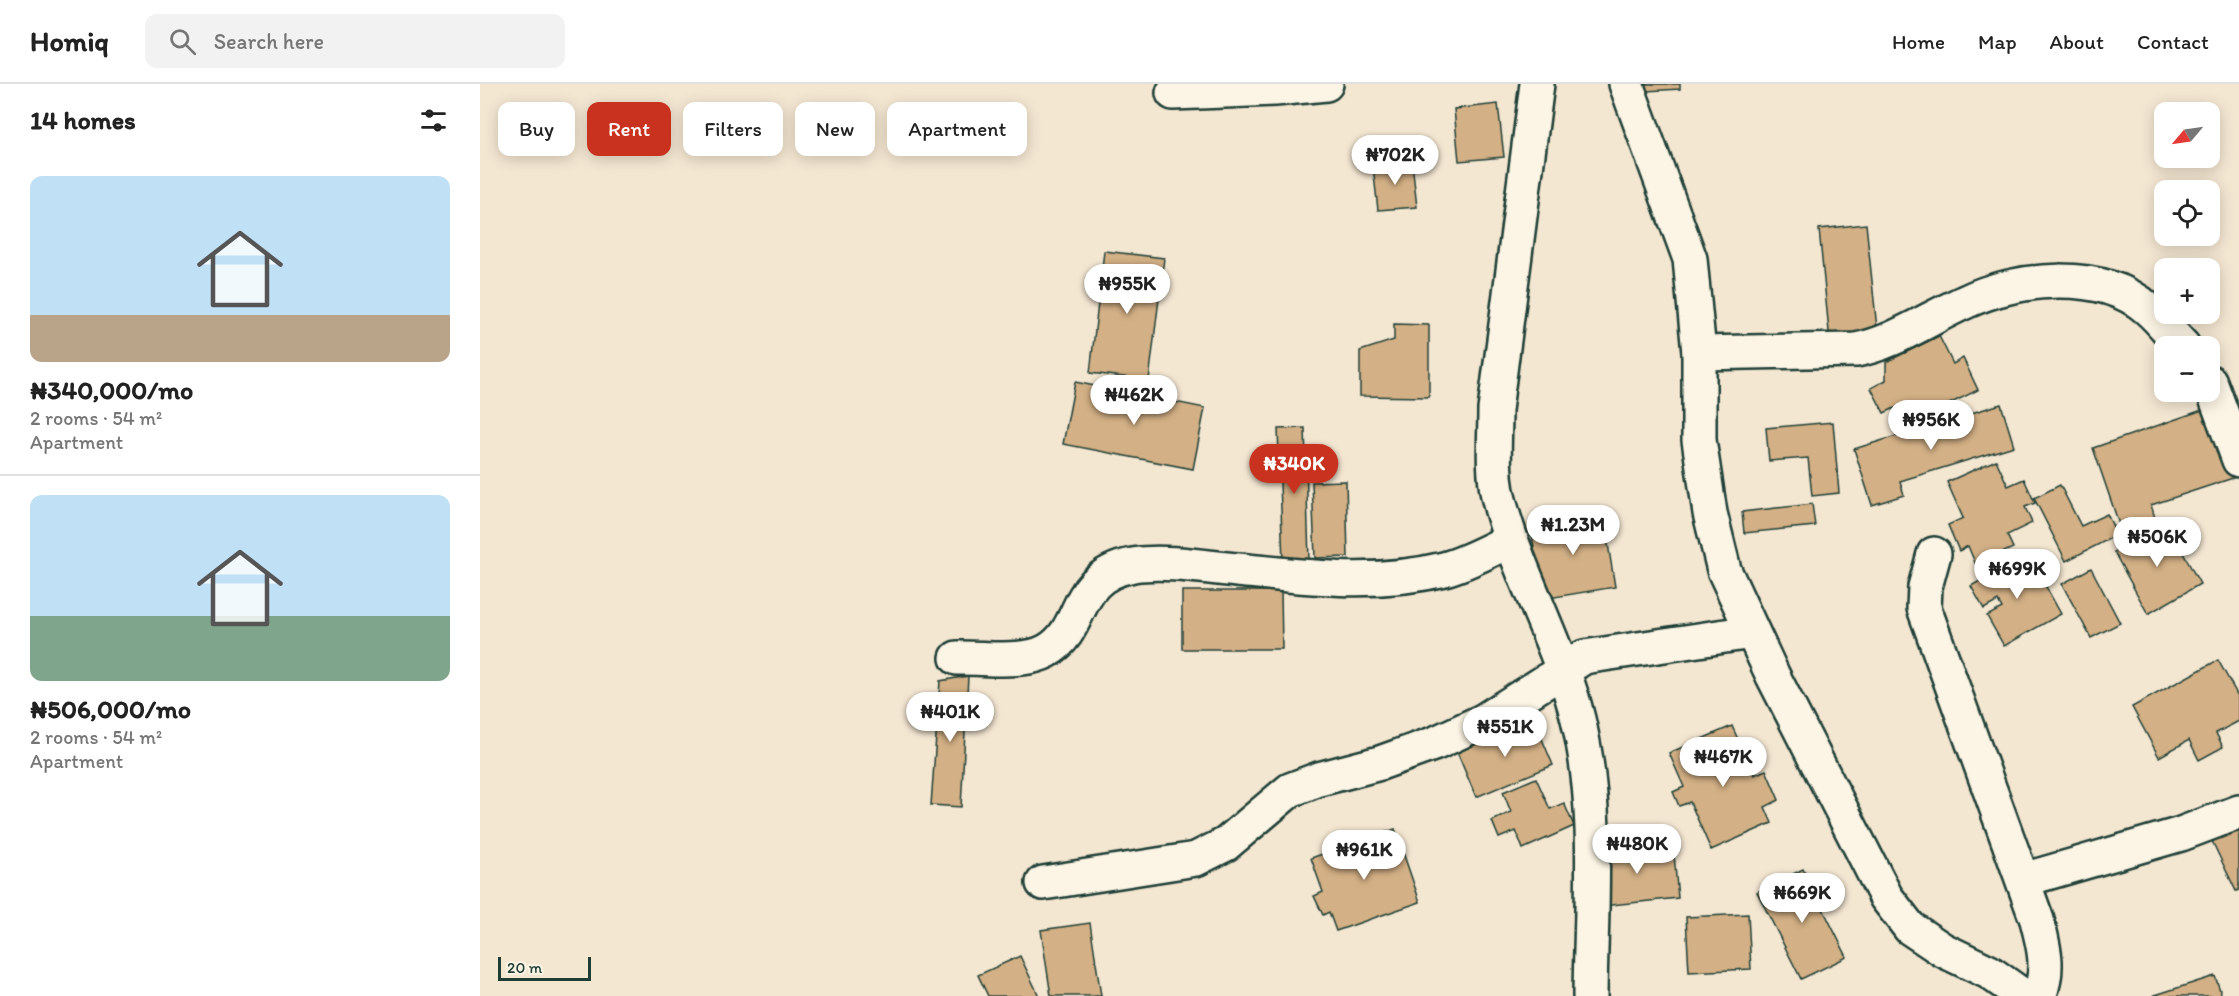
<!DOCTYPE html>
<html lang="en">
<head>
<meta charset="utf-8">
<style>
  :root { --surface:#fff; --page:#f2f2f2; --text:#222; --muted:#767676; --line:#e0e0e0; --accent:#c8321e }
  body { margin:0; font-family:Itim,sans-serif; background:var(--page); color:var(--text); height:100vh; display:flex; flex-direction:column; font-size:22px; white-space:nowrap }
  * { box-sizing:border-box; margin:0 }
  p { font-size:20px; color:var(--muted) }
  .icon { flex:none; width:33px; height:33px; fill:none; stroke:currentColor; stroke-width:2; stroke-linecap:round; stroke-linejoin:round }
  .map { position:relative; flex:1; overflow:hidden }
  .side { display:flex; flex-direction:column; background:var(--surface); width:480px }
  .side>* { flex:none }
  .hud { position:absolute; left:18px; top:18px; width:570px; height:54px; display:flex; gap:12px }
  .needle { width:39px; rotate:241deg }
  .buttons { position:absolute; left:1674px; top:18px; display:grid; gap:12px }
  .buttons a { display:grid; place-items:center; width:66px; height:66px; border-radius:12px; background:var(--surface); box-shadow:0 3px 15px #0003; font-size:30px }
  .scale { position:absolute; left:18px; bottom:15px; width:93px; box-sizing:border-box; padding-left:6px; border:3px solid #1f3d34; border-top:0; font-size:16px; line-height:21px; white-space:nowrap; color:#1f3d34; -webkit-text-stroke:4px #fcf5e5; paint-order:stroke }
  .price { position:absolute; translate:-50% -51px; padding:0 14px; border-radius:21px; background:#fff; color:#222; font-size:20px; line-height:39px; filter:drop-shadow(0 2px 3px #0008) }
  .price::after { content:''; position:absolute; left:50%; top:36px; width:18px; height:14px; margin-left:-9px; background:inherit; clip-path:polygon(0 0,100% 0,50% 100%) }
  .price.on { background:var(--accent); color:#fff }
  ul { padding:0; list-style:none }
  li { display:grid; align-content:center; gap:12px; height:318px; padding:0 30px }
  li+li { border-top:2px solid var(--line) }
  li span { display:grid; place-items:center; height:186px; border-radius:12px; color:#555 }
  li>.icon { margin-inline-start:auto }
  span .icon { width:108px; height:108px; fill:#fffc; stroke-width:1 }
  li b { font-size:26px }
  h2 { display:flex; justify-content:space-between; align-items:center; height:72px; padding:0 30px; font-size:26px }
  .chip { padding:0 21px; border-radius:12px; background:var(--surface); box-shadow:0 3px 15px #0003; font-size:21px; line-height:54px }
  .chip.on { background:var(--accent); color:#fff }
  header { display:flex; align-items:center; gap:36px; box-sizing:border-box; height:84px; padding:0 30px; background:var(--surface); border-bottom:2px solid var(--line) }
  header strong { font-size:28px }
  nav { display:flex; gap:33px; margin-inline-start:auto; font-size:21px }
  .search { width:420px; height:54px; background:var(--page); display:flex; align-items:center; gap:15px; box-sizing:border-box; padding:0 21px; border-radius:12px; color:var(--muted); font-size:22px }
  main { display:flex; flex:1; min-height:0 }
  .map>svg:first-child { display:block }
  .building { fill:#d3b085; stroke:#1f3d34; stroke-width:1.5 }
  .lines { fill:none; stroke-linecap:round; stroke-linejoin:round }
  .minor-casing { stroke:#1f3d34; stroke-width:38 }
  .minor { stroke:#fcf5e5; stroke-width:33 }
</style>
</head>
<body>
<header>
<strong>Homiq</strong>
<div class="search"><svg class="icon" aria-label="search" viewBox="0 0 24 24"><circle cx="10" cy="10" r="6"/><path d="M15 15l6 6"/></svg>Search here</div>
<nav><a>Home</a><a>Map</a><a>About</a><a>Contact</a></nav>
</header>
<main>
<section class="side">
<h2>14 homes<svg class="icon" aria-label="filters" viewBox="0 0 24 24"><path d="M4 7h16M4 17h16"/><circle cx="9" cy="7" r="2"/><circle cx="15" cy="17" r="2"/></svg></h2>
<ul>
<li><span style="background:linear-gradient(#bfe0f5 75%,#b9a48a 0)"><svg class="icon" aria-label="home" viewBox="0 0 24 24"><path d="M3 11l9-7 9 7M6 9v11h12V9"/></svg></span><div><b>₦340,000/mo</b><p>2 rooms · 54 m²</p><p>Apartment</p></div></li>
<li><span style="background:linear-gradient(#bfe0f5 65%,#7fa58c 0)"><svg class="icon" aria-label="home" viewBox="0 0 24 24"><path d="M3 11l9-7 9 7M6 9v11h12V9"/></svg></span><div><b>₦506,000/mo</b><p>2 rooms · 54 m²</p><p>Apartment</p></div></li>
</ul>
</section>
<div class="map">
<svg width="1759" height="912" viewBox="0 0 1759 912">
  <rect width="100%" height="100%" fill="#f4e7d2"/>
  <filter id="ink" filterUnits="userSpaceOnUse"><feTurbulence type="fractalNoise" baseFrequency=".0167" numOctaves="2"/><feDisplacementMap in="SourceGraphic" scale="12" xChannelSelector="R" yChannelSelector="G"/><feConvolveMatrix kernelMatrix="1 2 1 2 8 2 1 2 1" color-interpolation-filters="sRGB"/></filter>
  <g filter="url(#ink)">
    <g class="building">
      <path d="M1165,0H1200V5L1166,7Z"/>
      <path d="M1018,20L1024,73L979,77L974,25Z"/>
      <path d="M932,79L937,123L898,126L893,82Z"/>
      <path d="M1386,140L1398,254L1350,258L1339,145Z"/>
      <path d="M624,167L684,174L669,296L610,289Z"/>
      <path d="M914,240L949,241V313L880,312V267L914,256Z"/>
      <path d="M1459,252L1473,280L1483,274L1498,306L1424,342L1415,324L1404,329L1391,304L1406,296V278Z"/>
      <path d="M595,298L725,324L713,385L583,360Z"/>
      <path d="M1521,320L1534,362L1420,397L1424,411L1392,421L1374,365Z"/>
      <path d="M1731,323L1756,393L1671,421L1675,434L1641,446L1613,364Z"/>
      <path d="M1353,338L1359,409L1332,412L1328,374L1289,377L1286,344Z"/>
      <path d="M825,344L829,477L803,478L798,345Z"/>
      <path d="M1516,376L1528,402L1544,395L1555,419L1545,423L1552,439L1527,451L1533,464L1496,481L1488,462L1479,467L1468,441L1483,434L1467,398Z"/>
      <path d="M866,397L868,473L835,474L832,398Z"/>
      <path d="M1580,401L1601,442L1627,430L1637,451L1586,477L1554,414Z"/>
      <path d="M1332,420L1335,442L1264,449L1262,428Z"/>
      <path d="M1123,429L1135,503L1063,515L1050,440Z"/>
      <path d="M1686,438L1720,500L1668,530L1634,468Z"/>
      <path d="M1548,470L1581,530L1524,562L1507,532L1522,524L1518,517L1504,525L1491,502Z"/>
      <path d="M1611,484L1640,539L1611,554L1582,500Z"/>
      <path d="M702,507H801L802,565H702Z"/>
      <path d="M1738,576L1759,614V637L1736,649L1743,663L1719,676L1709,656L1679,673L1652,623Z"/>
      <path d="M488,592L481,723L451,721L460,597Z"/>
      <path d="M1054,636L1073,681L996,713L977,668Z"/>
      <path d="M1252,642L1274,691L1286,686L1299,716L1285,723L1292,739L1231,766L1210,718L1199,722L1193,708L1204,703L1189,669Z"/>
      <path d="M1056,694L1070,725L1084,719L1094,742L1043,765L1036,747L1019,754L1012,737L1031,728L1023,708Z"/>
      <path d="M1759,743V806L1756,807L1731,755Z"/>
      <path d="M915,745L940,818L856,847L849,828L843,831L834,812L843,808L831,774Z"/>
      <path d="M1193,760L1198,814L1122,822L1116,768Z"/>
      <path d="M1323,785L1367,873L1321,895L1277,808Z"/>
      <path d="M1268,830L1271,885L1209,888L1206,833Z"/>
      <path d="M610,839L621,912H571L561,846Z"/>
      <path d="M540,872L559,912H508L498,891Z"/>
      <path d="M1735,892L1742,912H1672Z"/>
    </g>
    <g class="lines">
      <defs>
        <g id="minor">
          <path d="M1057,0L1015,326C1015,354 1012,385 1018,412C1037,489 1079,558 1098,635C1120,725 1111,820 1110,912"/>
          <path d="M1146,0L1210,175L1219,269V356L1230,429L1244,486L1293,592L1406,813L1430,844L1463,866L1509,888L1543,912"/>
          <path d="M693,9L795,5L846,0"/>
          <path d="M1219,269L1376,266C1414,259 1449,234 1485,218C1537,193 1622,185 1668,225C1681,236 1691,250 1703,262"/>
          <path d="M1730,298L1759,376"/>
          <path d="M1454,470L1445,503L1444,524L1557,836C1564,863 1570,885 1559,912"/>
          <path d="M477,574C504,573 543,580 567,567C607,544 590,493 653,481C684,476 726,483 757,486C826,493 896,502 964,485C987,479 1010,466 1031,456"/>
          <path d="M1543,796L1701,750L1759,728"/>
          <path d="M563,799L716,775L746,760L810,706L839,695L900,679L956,659L1003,637L1104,573L1272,548"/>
        </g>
      </defs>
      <use href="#minor" class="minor-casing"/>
      <use href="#minor" class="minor"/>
    </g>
  </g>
</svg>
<div class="buttons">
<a><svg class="needle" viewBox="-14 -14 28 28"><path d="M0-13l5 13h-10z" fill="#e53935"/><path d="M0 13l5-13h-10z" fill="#767676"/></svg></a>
<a><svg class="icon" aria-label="locate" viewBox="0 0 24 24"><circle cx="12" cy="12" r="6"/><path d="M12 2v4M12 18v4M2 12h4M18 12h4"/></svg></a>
<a>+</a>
<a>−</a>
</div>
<div class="scale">20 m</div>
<b class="price" style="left:915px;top:102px">₦702K</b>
<b class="price" style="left:647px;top:231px">₦955K</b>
<b class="price" style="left:654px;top:342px">₦462K</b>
<b class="price" style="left:1451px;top:367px">₦956K</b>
<b class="price on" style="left:814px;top:411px">₦340K</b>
<b class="price" style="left:1093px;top:472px">₦1.23M</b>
<b class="price" style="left:1677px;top:484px">₦506K</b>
<b class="price" style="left:1537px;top:516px">₦699K</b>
<b class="price" style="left:470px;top:659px">₦401K</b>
<b class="price" style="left:1025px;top:674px">₦551K</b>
<b class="price" style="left:1243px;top:704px">₦467K</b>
<b class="price" style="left:1157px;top:791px">₦480K</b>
<b class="price" style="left:884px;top:797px">₦961K</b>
<b class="price" style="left:1322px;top:840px">₦669K</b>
<div class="hud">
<a class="chip">Buy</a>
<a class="chip on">Rent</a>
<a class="chip">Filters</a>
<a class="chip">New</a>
<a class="chip">Apartment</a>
</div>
</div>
</main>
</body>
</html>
